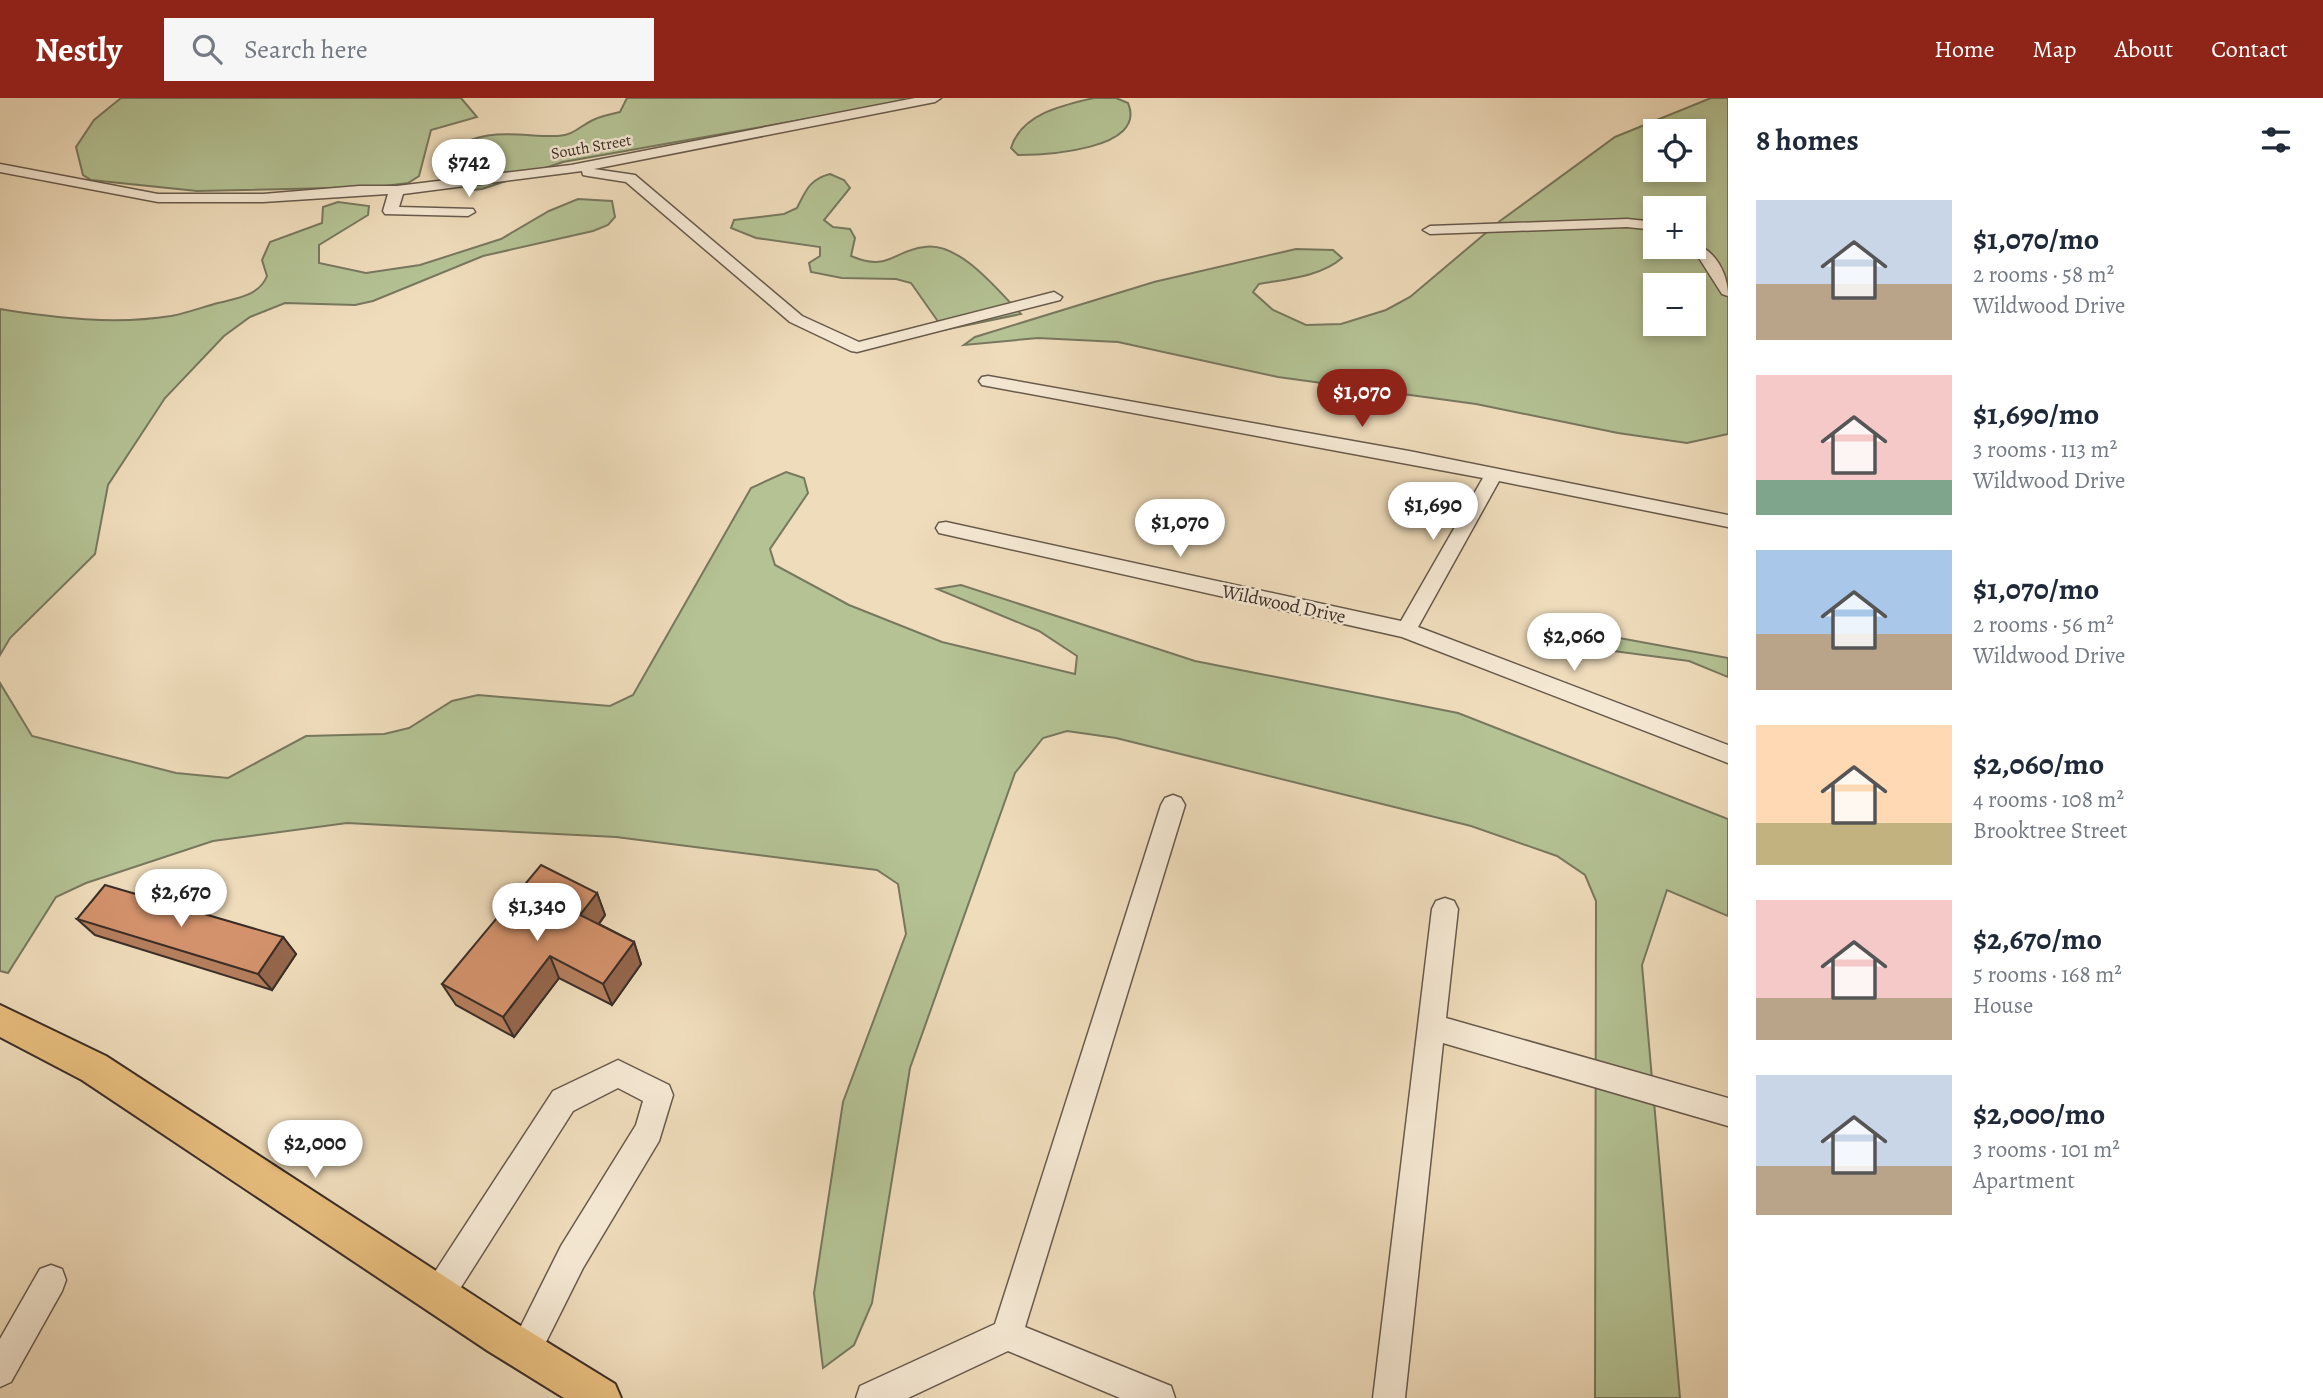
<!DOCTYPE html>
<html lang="en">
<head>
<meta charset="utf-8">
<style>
  :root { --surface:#fff; --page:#f6f6f7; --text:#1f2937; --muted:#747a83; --accent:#8f2418 }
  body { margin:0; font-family:Alegreya,serif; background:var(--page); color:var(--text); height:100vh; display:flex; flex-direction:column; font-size:26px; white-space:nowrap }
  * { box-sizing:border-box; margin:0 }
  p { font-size:23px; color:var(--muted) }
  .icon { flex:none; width:38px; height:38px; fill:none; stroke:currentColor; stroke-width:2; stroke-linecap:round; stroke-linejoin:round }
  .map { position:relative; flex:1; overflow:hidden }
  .details { display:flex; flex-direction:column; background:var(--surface); width:595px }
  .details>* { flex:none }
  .buttons { position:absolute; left:1643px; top:21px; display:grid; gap:14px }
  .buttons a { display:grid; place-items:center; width:63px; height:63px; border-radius:0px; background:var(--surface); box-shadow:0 4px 10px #0003; font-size:35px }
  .price { position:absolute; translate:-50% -60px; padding:0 16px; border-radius:24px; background:#fff; color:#222; font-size:23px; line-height:46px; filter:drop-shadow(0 2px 4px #0008) }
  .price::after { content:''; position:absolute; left:50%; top:42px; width:21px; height:16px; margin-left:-10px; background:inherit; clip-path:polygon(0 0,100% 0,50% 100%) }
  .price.current { background:var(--accent); color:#fff }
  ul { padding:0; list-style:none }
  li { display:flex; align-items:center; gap:21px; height:175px; padding:0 28px }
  li span { display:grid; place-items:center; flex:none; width:196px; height:140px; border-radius:0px; color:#555 }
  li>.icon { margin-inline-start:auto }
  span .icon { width:84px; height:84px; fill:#fffc; stroke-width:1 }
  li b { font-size:30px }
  h2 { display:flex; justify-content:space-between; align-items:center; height:84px; padding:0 28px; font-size:30px }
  header { display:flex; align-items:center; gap:42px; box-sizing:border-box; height:98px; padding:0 35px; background:var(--accent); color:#fff }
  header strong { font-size:33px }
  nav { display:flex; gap:38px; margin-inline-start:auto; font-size:24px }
  .search { width:490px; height:63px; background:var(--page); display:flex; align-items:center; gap:18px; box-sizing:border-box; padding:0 24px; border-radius:0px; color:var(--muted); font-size:26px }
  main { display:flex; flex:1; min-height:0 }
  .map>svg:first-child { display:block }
  .green { fill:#b4c294; stroke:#78785e; stroke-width:2; fill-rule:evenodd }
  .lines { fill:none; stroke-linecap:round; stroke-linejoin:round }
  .minor-casing { stroke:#685a4c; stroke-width:3 }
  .major-casing { stroke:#3b2e27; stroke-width:4 }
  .minor { fill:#f5e8d3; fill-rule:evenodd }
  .major { fill:#e8be7e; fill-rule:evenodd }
  .wall { fill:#b57e5d; stroke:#3b2e27; stroke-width:2 }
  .shaded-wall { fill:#94664c; stroke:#3b2e27; stroke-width:2 }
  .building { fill:#d3926c; stroke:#3b2e27; stroke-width:2 }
  .labels { text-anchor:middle; stroke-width:5; stroke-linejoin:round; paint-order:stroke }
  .far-street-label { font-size:16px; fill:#3b2e27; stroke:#f5e8d3 }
  .street-label { font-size:19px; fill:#3b2e27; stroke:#f5e8d3 }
</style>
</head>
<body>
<header>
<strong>Nestly</strong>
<div class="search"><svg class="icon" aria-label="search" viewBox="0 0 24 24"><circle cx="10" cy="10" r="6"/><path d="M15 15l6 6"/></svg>Search here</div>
<nav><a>Home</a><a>Map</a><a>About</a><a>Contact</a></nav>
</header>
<main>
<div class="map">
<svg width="1728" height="1300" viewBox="0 0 1728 1300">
  <rect width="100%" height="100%" fill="#efdcbb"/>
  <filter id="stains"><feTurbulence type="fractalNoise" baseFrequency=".00286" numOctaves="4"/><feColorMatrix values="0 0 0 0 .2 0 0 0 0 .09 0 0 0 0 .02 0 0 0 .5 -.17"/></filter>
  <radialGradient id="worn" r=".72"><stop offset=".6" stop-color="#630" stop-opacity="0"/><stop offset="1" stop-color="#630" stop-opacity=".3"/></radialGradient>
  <g class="green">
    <path d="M121,0H461L477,19L431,32L419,78L408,85L377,89L197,93L91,82L83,77L76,49L94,22Z"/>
    <path d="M627,0H904L903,4L563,64L482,91L474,92L461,67L464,45C495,30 526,39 558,38C574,37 580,28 593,22C601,18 611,16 620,14Z"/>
    <path d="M1094,0H1116L1128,5C1148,52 1044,57 1018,57L1011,50C1021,16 1063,7 1094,0Z"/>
    <path d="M1711,0H1728V336L1687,345L1618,335L1476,306L1278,279L1118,244L1038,240L964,247L975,239L1154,184L1296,151L1333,152L1342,160C1320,179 1286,181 1259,186L1253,194L1273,212L1306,227L1341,226L1386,212L1410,199L1500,123L1615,39ZM1656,33H1694V72H1656ZM1656,110H1694V149H1656ZM1656,187H1694V226H1656Z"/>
    <path d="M830,76L844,82L850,90L824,122L833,129L850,131L855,140L851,158C889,174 892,153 924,149C960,143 999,194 1021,216L944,232L911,185L896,181L842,180L811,174L809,165L820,158V149L756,140L731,130L734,122L784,116L797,110C806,92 810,81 830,76Z"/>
    <path d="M578,101L612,103L615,119L608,127L593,133L483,158L373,203L355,207L285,205L250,219L224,238L165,300L108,387L95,456L10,540L0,557V211C55,220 115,227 171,218C187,215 203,209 218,205C237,200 259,198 267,178L262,162L270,144L322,125L323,109L338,104L369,108L368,117L319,147V165L366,175L420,167L501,141L549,113Z"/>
    <path d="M786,374L804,380L808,395L770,451L775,467L849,507L942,544L1075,576L1077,558L1039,533L937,491L961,487L1195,563L1458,615L1728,721V818L1667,792L1642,867L1680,1300H1595L1596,803L1585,777L1557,758L1471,728L1116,640L1067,633L1043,640L1015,675L910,970L872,1205L854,1247L823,1270L814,1195L843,1004L906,836L898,786L877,772L616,739L347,725L213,743L86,785L56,799L8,875L0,873V585L32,638L176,675L228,680L306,638L384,636L409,630L452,603L478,597L610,608L633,597L751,390Z"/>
    <path d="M1565,530L1728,560V579L1689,563L1560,546Z"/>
  </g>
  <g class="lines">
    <defs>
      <g id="minor">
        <path d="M915,0H941L935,4L594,71L635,77L802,218L859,244L1054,194L1062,199L1060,202L857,254L851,253L790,224L626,84L588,78L583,77L582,73L403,96L399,109L473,111L475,114L468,118L385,116L383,113L388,96L263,104H158L0,74V66L158,96H263L359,88H397L571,67Z"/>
        <path d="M1627,121L1656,124V132L1627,129L1430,136L1423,132L1430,128Z"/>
        <path d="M1694,145C1716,153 1728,176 1728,198L1722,196L1699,160L1685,149H1694Z"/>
        <path d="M988,278L1409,353L1728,417V429L1499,383L1418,529L1728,647V665L1402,539L939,435L936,430L939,425L946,424L1401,523L1483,380L982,287L979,283L982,279Z"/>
        <path d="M1173,697L1181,700L1185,707L1025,1229L1171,1288L1175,1300H1120L1008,1253L908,1300H856L860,1288L995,1226L1161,707L1165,700Z"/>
        <path d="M1445,800L1454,803L1458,811L1446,920L1728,1000V1028L1443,945L1405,1300H1373L1432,811L1436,803Z"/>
        <path d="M618,962L669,987L673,997L659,1043L583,1170L536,1264L525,1269L514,1264L509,1253L514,1242L561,1148L636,1027L643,1003L618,990L573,1013L449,1208L438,1213L427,1208L422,1197L427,1186L553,993Z"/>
        <path d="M51,1167L62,1171L66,1182L62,1193L11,1284L0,1289V1241L40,1171Z"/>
      </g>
      <path id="major" d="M0,907L106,958L516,1225L615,1286L621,1300H564L488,1253L82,982L0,939Z"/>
    </defs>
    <use href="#minor" class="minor-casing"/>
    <use href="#major" class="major-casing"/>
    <use href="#minor" class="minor"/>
    <use href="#major" class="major"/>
  </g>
  <g class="wall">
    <path d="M597,795L605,817L599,826L634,844L641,866L612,907L559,880L514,939L456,907L442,886Z"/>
    <path d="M77,821L283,839L296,856L272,892L95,837Z"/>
  </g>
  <g class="shaded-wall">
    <path d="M597,795L605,817L589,839L580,817Z"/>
    <path d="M283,839L296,856L272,892L258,876Z"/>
    <path d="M634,844L641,866L612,907L603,886Z"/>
    <path d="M550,858L559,880L514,939L503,919Z"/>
  </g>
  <g class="building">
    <path d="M541,767L597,795L580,817L634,844L603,886L550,858L503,919L442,886Z"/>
    <path d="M105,787L283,839L258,876L77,821Z"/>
  </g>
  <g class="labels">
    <g class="far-street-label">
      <text transform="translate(591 48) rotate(-10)" y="6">South Street</text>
    </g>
    <g class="street-label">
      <text transform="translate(1284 505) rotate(12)" y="7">Wildwood Drive</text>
    </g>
  </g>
  <rect width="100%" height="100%" filter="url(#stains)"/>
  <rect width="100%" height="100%" fill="url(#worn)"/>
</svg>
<div class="buttons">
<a><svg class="icon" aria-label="locate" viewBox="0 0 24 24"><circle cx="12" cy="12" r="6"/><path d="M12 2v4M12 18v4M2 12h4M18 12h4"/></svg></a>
<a>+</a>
<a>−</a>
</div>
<b class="price" style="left:469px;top:101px">$742</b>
<b class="price current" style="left:1362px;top:331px">$1,070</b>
<b class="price" style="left:1433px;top:444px">$1,690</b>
<b class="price" style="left:1180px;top:461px">$1,070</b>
<b class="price" style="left:1574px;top:575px">$2,060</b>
<b class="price" style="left:181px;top:831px">$2,670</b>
<b class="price" style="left:537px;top:845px">$1,340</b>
<b class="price" style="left:315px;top:1082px">$2,000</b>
</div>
<section class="details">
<h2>8 homes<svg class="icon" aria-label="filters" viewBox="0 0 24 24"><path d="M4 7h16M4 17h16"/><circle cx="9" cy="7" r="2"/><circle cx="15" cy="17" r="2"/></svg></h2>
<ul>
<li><span style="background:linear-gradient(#c9d6e8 60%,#b9a48a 0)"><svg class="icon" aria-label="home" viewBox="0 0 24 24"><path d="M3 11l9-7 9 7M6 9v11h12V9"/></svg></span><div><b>$1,070/mo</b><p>2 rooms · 58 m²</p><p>Wildwood Drive</p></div></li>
<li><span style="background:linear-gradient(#f6c9c9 75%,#7fa58c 0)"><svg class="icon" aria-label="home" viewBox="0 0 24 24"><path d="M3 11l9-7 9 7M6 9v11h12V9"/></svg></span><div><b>$1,690/mo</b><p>3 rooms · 113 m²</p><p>Wildwood Drive</p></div></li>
<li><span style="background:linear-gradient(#a9c7e8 60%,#b9a48a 0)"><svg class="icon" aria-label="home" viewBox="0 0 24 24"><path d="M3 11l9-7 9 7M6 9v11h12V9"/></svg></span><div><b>$1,070/mo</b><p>2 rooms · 56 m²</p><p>Wildwood Drive</p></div></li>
<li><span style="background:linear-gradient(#ffd9b3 70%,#c2b280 0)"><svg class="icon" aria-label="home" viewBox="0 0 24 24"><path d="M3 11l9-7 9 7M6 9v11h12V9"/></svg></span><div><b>$2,060/mo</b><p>4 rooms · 108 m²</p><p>Brooktree Street</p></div></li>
<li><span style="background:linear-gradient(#f6c9c9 70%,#b9a48a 0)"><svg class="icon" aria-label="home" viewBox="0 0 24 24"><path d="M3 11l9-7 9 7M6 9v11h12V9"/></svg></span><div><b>$2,670/mo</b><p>5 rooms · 168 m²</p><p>House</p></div></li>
<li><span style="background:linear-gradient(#c9d6e8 65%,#b9a48a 0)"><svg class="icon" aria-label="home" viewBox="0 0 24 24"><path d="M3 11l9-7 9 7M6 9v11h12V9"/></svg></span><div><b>$2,000/mo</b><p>3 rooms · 101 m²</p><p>Apartment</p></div></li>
</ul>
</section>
</main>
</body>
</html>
